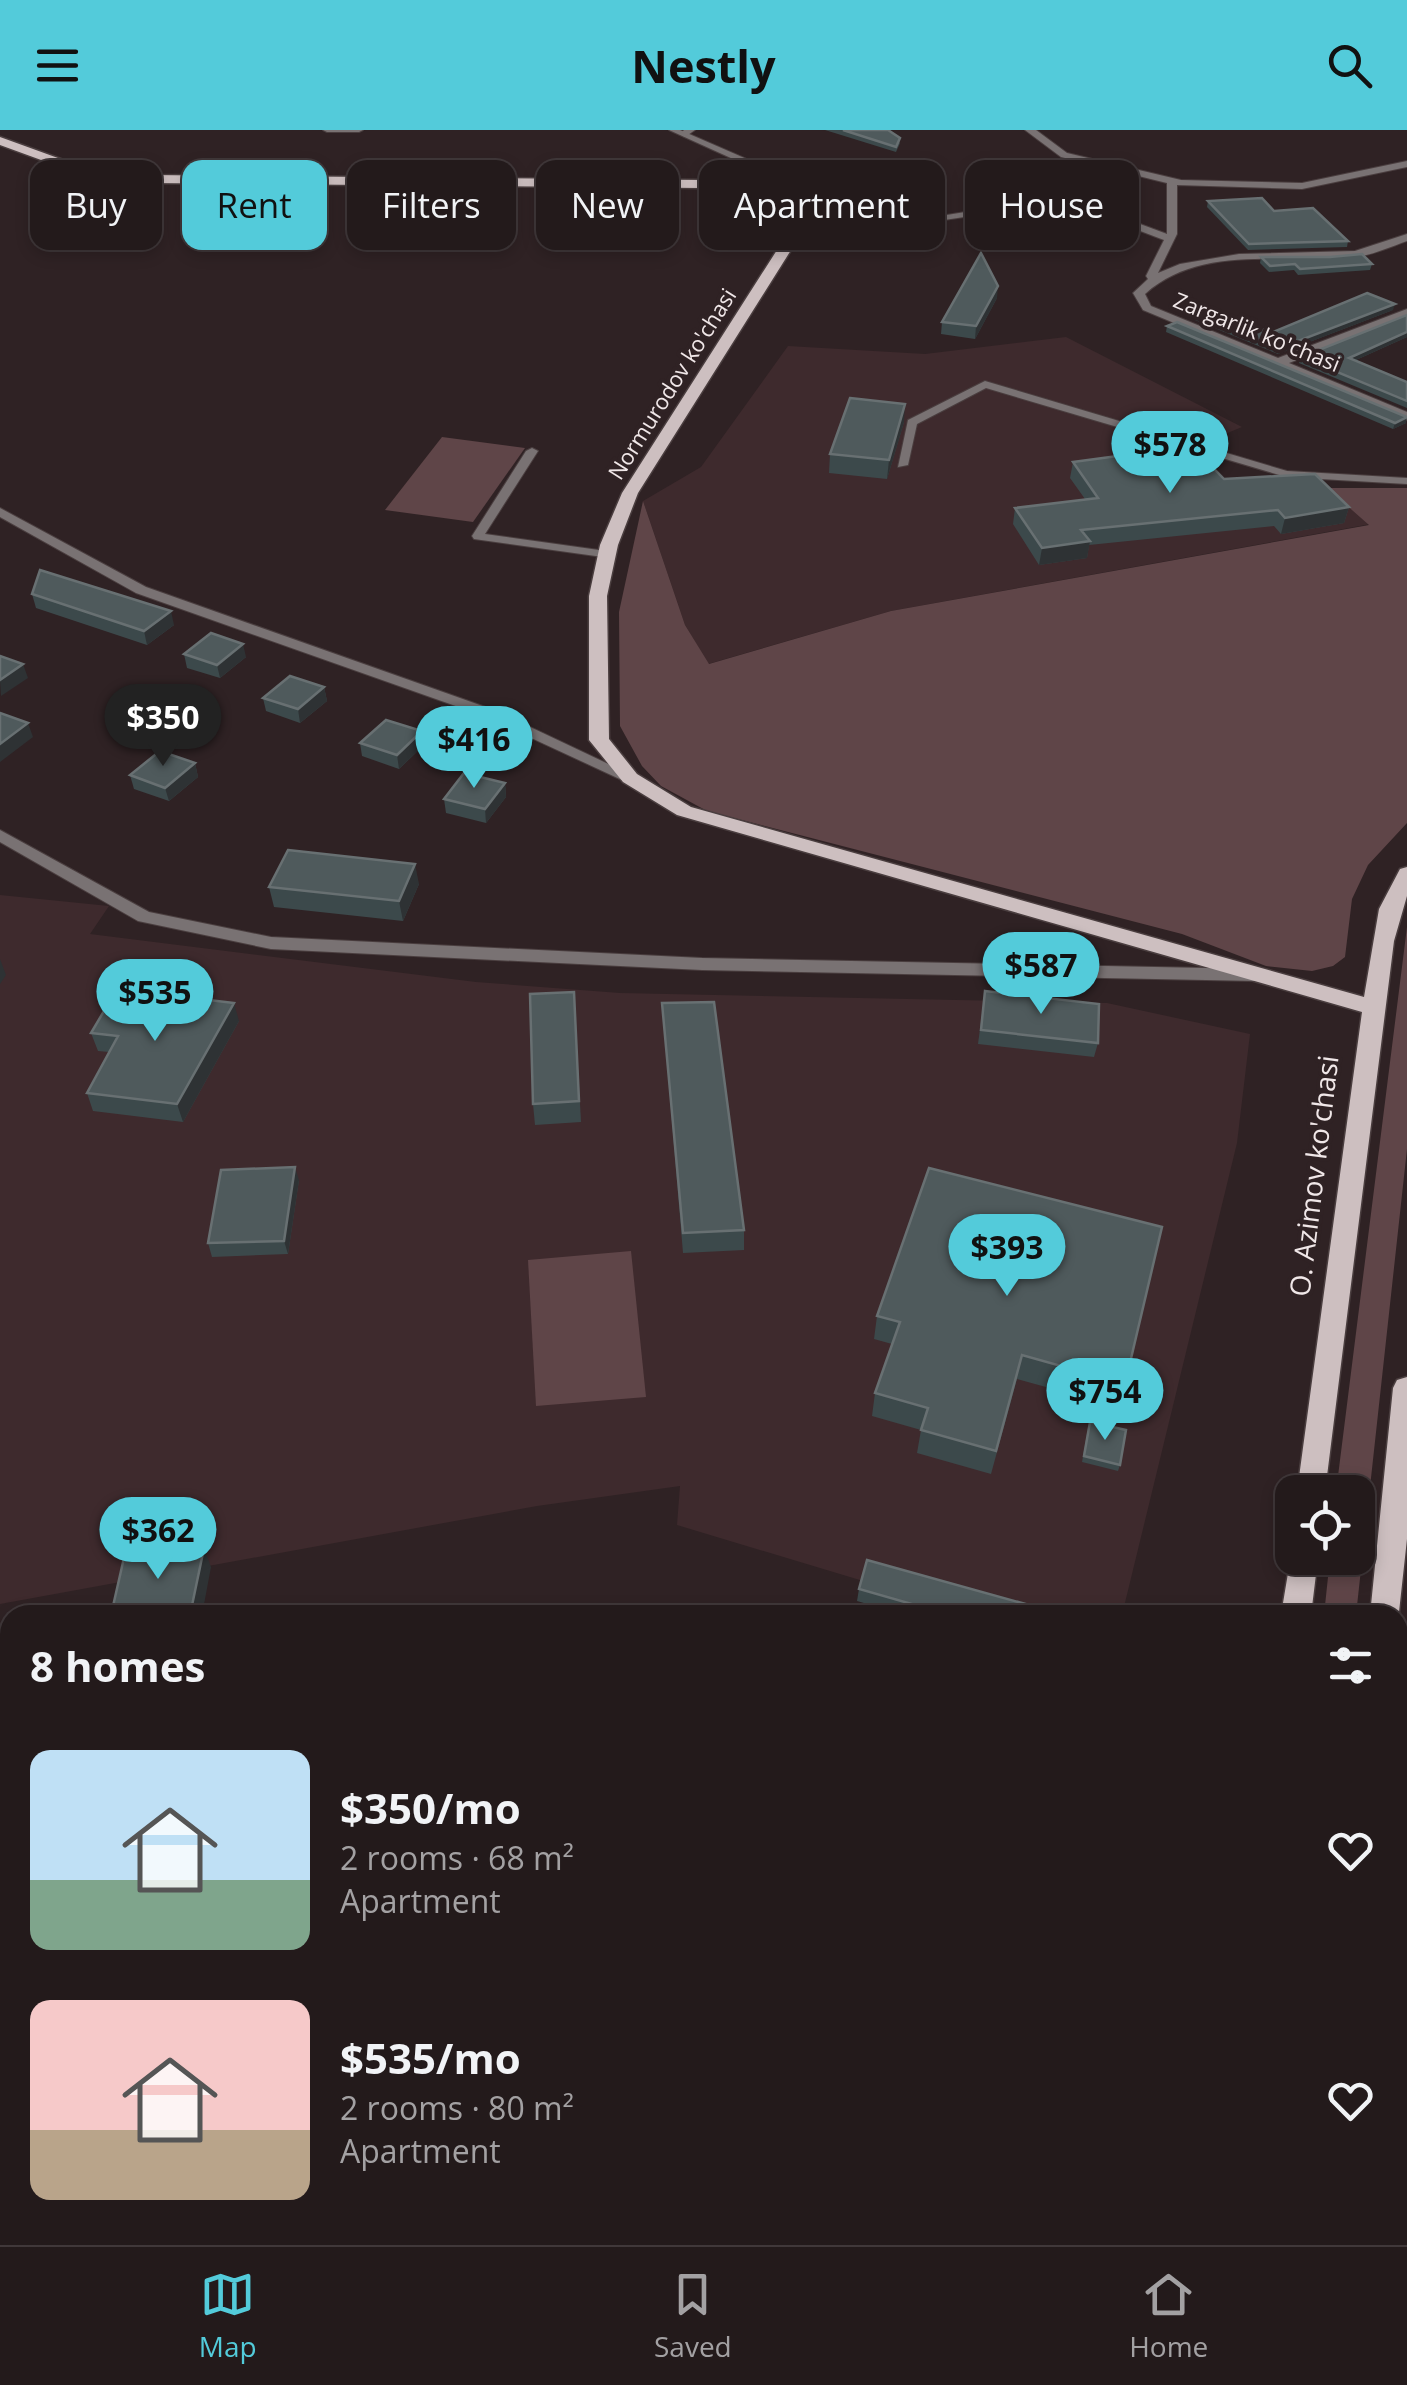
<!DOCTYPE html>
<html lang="en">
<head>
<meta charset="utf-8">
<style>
  :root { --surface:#231a1b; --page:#2b2324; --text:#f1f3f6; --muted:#a3a1a3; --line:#40383a; --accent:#53cbda }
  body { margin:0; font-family:"Open Sans",sans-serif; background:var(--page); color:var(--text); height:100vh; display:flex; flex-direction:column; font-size:38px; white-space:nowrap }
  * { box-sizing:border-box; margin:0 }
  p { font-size:32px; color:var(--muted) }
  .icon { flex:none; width:55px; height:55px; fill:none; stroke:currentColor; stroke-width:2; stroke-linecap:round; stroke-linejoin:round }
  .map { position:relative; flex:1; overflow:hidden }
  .panel { position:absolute; left:0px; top:1475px; width:1408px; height:640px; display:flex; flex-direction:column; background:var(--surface); border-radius:30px 30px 0 0; box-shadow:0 5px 15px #0003,0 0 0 2px var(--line) }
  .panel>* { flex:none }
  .banner { position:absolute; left:30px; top:30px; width:1348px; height:90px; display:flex; gap:20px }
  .controls { position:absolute; left:1275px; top:1345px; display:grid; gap:20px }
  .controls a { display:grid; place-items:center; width:100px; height:100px; border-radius:20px; background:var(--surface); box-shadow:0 5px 15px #0003,0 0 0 2px var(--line); font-size:50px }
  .price { position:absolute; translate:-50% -85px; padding:0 22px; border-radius:35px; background:var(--accent); color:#111; font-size:32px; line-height:65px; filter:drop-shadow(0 2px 5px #0008) }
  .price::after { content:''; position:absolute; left:50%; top:60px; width:30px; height:22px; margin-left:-15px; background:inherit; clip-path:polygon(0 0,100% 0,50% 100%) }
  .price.current { background:#222; color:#fff }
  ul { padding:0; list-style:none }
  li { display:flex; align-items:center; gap:30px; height:250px; padding:0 30px }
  li span { display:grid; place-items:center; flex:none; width:280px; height:200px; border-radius:20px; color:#555 }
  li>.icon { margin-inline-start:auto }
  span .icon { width:120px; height:120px; fill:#fffc; stroke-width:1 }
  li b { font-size:42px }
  h2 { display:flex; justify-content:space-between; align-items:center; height:120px; padding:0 30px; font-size:42px }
  .tag { padding:0 35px; border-radius:20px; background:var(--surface); box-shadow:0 5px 15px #0003,0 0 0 2px var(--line); font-size:35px; line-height:90px }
  .tag.current { background:var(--accent); color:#111 }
  header { display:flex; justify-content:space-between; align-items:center; height:130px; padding:0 30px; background:var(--accent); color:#111; font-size:45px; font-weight:700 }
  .tabs { display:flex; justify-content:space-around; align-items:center; height:140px; border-top:2px solid var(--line); background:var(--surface); font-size:28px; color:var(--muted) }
  .tabs a { display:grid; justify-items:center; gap:5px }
  .tabs .current { color:var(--accent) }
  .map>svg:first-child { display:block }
  .built { fill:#3e2a2d }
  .green { fill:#5f4548 }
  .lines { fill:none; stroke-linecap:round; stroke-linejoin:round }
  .service-casing { stroke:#4a3e3f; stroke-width:2 }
  .minor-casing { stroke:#4a3e3f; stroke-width:2 }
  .primary-casing { stroke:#4a3e3f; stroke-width:3 }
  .service { fill:#797273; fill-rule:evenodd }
  .minor { fill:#797273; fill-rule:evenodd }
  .primary { fill:#cdbfc0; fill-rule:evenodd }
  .wall { fill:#3c494b }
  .shaded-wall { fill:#2e3234 }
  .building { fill:#4f5a5c; stroke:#687072; stroke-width:2.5 }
  .labels { text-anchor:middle; stroke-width:8; stroke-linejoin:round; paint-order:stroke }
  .far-street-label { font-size:22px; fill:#f0e7e8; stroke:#2f2224 }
  .street-label { font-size:28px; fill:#f0e7e8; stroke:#2f2224 }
</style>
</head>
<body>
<header><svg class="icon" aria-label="menu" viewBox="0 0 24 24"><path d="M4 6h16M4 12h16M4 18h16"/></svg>Nestly<svg class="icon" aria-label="search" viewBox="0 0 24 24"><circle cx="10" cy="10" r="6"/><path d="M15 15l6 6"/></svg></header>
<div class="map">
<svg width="1407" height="2115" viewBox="0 0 1407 2115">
  <rect width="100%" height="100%" fill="#2f2224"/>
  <g class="built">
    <path d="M1066,207L1242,297L1184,321L1215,355H1324L1371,394L891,481L708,534L685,495L643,371L701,337L788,216L925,224Z"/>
    <path d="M0,765L109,776L90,804L476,852L620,863L1107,873L1250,904L1237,1013L1122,1485H976L677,1395L680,1356L537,1376L0,1474Z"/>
  </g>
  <g class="green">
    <path d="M442,307L525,318L473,392L385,380Z"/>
    <path d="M1327,358H1407V693L1368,735L1352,769L1345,827L1333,836L1312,841L1266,836L1182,804L707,681L661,656L642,636L620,596L619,482L643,371L685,495L709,534L891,481L1369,395Z"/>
    <path d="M1407,797V1019L1356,1485H1324L1330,1428H1358V1362H1336Z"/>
    <path d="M631,1121L646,1267L536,1276L528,1130Z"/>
  </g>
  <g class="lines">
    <defs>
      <g id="service">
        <path d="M323,0H363L359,2H327Z"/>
        <path d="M669,0H680L772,40L787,58L790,79L785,82L780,79L779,58L766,44Z"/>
        <path d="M985,251L1287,341L1407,348V354L1286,347L986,258L917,294L908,335L898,337L908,290Z"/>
        <path d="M532,318L538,321L485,404L606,421L610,422V428L474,409L472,406L526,321Z"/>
      </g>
      <g id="minor">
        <path d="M684,0H695L685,7L680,4Z"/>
        <path d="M1025,0H1036L1067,23L1181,50L1302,53L1407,31V37L1302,59L1177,55V104L1158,143L1180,134L1239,124L1355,121L1407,104V111C1390,117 1373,125 1355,127C1286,135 1201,113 1145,164L1151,176L1278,228L1407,179V186L1289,233L1407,282V290L1143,180L1133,163L1148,149L1146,146L1164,110L1064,72L924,93L923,91L928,88L1065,66L1167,104V53L1061,27Z"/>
        <path d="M0,378L146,457L494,580L638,648L636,651H624L484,586L136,463L0,387Z"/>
        <path d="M0,700L149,782L271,807L702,828L1256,839L1265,845L1256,851L702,840L271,819L138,791L0,712Z"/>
        <rect x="0" y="1742" width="10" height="26"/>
        <path d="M10,2100V2105H38L36,2115H6Z"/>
      </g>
      <g id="primary">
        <path d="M0,7L80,36L149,45L702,50C741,54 777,57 801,92L798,109L638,363L618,415L607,466L609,609L637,644L691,677L1364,867L1379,779L1400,739L1407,737V766L1394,811L1325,1362H1297L1362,882L677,685L623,652L589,610V466L600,415L622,363L784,109L787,92C768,62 735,61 702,58L149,53L74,42L0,15Z"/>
        <path d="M1407,1247V1409L1398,1491V1485H1370L1393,1258L1397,1250Z"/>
        <path d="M1292,1419V1428H1318L1311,1485H1281Z"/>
        <path d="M1203,2105H1241L1240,2115H1202Z"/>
        <rect x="1309" y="2105" width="38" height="10"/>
      </g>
    </defs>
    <use href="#service" class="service-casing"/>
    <use href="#minor" class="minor-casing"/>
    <use href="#primary" class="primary-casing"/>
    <use href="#service" class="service"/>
    <use href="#minor" class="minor"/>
    <use href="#primary" class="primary"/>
  </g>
  <g class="wall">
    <path d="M825,0H888L900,13L896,22Z"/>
    <path d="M1208,71L1274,81L1348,111L1347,117L1248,120L1207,77Z"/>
    <path d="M1261,127L1372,134L1370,140L1298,145L1294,140L1269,142L1260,133Z"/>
    <path d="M997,168L975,209L941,204L942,192Z"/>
    <path d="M1393,180L1278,224L1195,190L1196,184L1271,203Z"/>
    <path d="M1407,185V207L1356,230L1407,252V278L1299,233L1301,227Z"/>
    <path d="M1167,196L1406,293L1393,299L1166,202Z"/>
    <path d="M904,292L887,349L829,343L830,324Z"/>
    <path d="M1073,332L1224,349L1349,377L1344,393L1281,404L1274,396L1089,415L1087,428L1039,435L1013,394L1015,378L1085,369L1070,348Z"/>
    <path d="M32,464L174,495L147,515L36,478Z"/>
    <path d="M184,524L246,527L220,548L187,538Z"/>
    <path d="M324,557L327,571L300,593L266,581L263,568Z"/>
    <path d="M422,601L424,615L399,639L362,626L360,613Z"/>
    <path d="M195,633L198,647L169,671L134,659L130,645Z"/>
    <path d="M505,653L506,667L486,693L446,683L444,669Z"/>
    <path d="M419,754L403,791L274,777L269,757Z"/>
    <path d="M985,861L1098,913L1094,927L978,914Z"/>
    <path d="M574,862L581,992L535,995L533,974Z"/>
    <path d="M662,873L744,1100V1120L683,1123Z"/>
    <path d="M239,891L183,992L93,981L87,963L109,922L98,921L91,903Z"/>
    <path d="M299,1050L288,1124L212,1127L208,1113Z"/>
    <path d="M877,1186L1125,1254L1118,1277L1017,1249L991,1344L917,1323L921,1300L872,1286L875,1263L892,1214L874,1209Z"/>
    <path d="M1088,1298L1120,1335L1118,1341L1082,1332Z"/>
    <path d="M859,1459L1046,1485H905L857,1471Z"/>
    <path d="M10,1631V1679L0,1680V1632Z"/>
    <path d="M935,2105H957L953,2112Z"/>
  </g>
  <g class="shaded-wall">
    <path d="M998,156L997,168L975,209L976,196Z"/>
    <path d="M1395,174L1393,180L1278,224L1280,218Z"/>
    <path d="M1407,202V207L1347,234L1349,228Z"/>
    <path d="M905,274L904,292L887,349L889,330Z"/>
    <path d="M1407,287L1406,293L1393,299L1395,293Z"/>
    <path d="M1349,377L1344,393L1281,404L1285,388Z"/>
    <path d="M1090,411L1087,428L1039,435L1042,418Z"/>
    <path d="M171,481L174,495L147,515L144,501Z"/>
    <path d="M243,514L246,527L220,548L217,535Z"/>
    <path d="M23,534L28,548L1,566L0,550Z"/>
    <path d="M324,557L327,571L300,593L298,579Z"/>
    <path d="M28,593L33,607L0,632V614Z"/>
    <path d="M422,601L424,615L399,639L397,625Z"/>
    <path d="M195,633L198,647L169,671L165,658Z"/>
    <path d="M505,653L506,667L486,693L485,679Z"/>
    <path d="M415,734L419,754L403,791L399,771Z"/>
    <path d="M0,829L6,845L0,854Z"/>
    <path d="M234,873L239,891L183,992L177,974Z"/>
    <path d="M295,1037L299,1050L288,1124L284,1111Z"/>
    <path d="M204,1418L211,1437L202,1485H190Z"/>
    <path d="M10,1775V1816L0,1853V1812Z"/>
    <path d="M424,2105H428L427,2115H423Z"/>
  </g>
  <g class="building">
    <path d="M843,0H888L900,8L896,17Z"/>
    <path d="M1262,68L1274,81L1313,78L1348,111L1249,114L1208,71Z"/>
    <path d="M981,123L998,156L976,196L942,192Z"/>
    <path d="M1362,124L1372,134L1300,139L1295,134L1270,136L1261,127H1330Z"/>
    <path d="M1367,163L1395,174L1280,218L1196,184L1211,178L1271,203Z"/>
    <path d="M1407,185V202L1349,228L1407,252V271L1301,227Z"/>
    <path d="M1177,192L1407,287L1395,293L1167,196Z"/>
    <path d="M850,268L905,274L889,330L830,324Z"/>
    <path d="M1192,316L1224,349L1315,344L1349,377L1285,388L1278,380L1081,400L1090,411L1042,418L1015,378L1098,368L1073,332Z"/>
    <path d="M40,440L171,481L144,501L32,464Z"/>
    <path d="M211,503L243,514L217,535L184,524Z"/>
    <path d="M0,526L23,534L0,550Z"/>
    <path d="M290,546L324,557L298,579L263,568Z"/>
    <path d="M0,583L28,593L0,614Z"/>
    <path d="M386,590L422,601L397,625L360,613Z"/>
    <path d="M160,621L195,633L165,658L130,645Z"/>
    <path d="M464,643L505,653L485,679L444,669Z"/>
    <path d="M288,720L415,734L399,771L269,757Z"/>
    <path d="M117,859L234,873L177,974L87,963L118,906L91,903Z"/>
    <path d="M985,861L1099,874L1098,913L981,900Z"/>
    <path d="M574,862L579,971L533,974L530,864Z"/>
    <path d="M714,872L744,1100L683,1103L662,873Z"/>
    <path d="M295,1037L284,1111L208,1113L221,1040Z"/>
    <path d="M929,1038L1162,1097L1125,1254L1022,1225L996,1321L921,1300L928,1278L875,1263L900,1192L877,1186Z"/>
    <path d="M1090,1292L1126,1300L1120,1335L1084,1326Z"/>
    <path d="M204,1418L190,1485H111L126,1419Z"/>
    <path d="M867,1430L1047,1480L1046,1485H950L859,1459Z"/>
    <rect x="382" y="1481" width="48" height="4"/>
    <path d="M10,1631V1673L0,1674V1632Z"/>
    <path d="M0,1766H10V1775L0,1812Z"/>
    <path d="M302,2105H424L423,2115H301Z"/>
  </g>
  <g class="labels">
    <g class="far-street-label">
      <text transform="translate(1257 202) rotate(22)" y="8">Zargarlik ko'chasi</text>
      <text transform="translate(672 254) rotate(-58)" y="8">Normurodov ko'chasi</text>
    </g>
    <g class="street-label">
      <text transform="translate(1314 1046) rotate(-83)" y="10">O. Azimov ko'chasi</text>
    </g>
  </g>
</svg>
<div class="controls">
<a><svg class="icon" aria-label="locate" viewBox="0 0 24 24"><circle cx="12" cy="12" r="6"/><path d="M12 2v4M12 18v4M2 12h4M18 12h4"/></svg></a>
</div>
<b class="price" style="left:1170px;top:366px">$578</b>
<b class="price current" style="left:163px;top:639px">$350</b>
<b class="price" style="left:474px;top:661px">$416</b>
<b class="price" style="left:1041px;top:887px">$587</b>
<b class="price" style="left:155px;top:914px">$535</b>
<b class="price" style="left:1007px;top:1169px">$393</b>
<b class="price" style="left:1105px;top:1313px">$754</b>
<b class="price" style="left:158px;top:1452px">$362</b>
<div class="banner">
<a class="tag">Buy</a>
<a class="tag current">Rent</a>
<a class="tag">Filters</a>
<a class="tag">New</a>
<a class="tag">Apartment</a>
<a class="tag">House</a>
</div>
<section class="panel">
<h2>8 homes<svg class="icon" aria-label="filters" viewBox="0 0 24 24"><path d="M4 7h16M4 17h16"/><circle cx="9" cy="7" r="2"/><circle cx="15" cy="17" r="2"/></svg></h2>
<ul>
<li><span style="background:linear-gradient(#bfe0f5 65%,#7fa58c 0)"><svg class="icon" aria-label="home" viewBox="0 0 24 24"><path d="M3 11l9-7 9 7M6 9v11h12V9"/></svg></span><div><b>$350/mo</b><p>2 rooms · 68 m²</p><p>Apartment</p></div><svg class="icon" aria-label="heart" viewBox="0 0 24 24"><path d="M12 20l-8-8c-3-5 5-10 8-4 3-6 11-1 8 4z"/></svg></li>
<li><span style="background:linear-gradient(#f6c9c9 65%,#b9a48a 0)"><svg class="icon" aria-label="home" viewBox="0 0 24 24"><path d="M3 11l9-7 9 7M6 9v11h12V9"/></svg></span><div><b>$535/mo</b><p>2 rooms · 80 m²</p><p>Apartment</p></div><svg class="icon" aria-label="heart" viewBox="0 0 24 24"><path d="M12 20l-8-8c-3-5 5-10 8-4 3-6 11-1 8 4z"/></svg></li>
</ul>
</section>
</div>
<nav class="tabs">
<a class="current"><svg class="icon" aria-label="map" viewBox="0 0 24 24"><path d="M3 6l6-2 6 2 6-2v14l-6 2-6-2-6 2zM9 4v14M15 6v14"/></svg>Map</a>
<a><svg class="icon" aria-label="saved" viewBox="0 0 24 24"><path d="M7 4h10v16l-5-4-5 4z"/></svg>Saved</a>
<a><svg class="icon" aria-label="home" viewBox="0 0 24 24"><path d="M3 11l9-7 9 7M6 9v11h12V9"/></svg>Home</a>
</nav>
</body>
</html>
